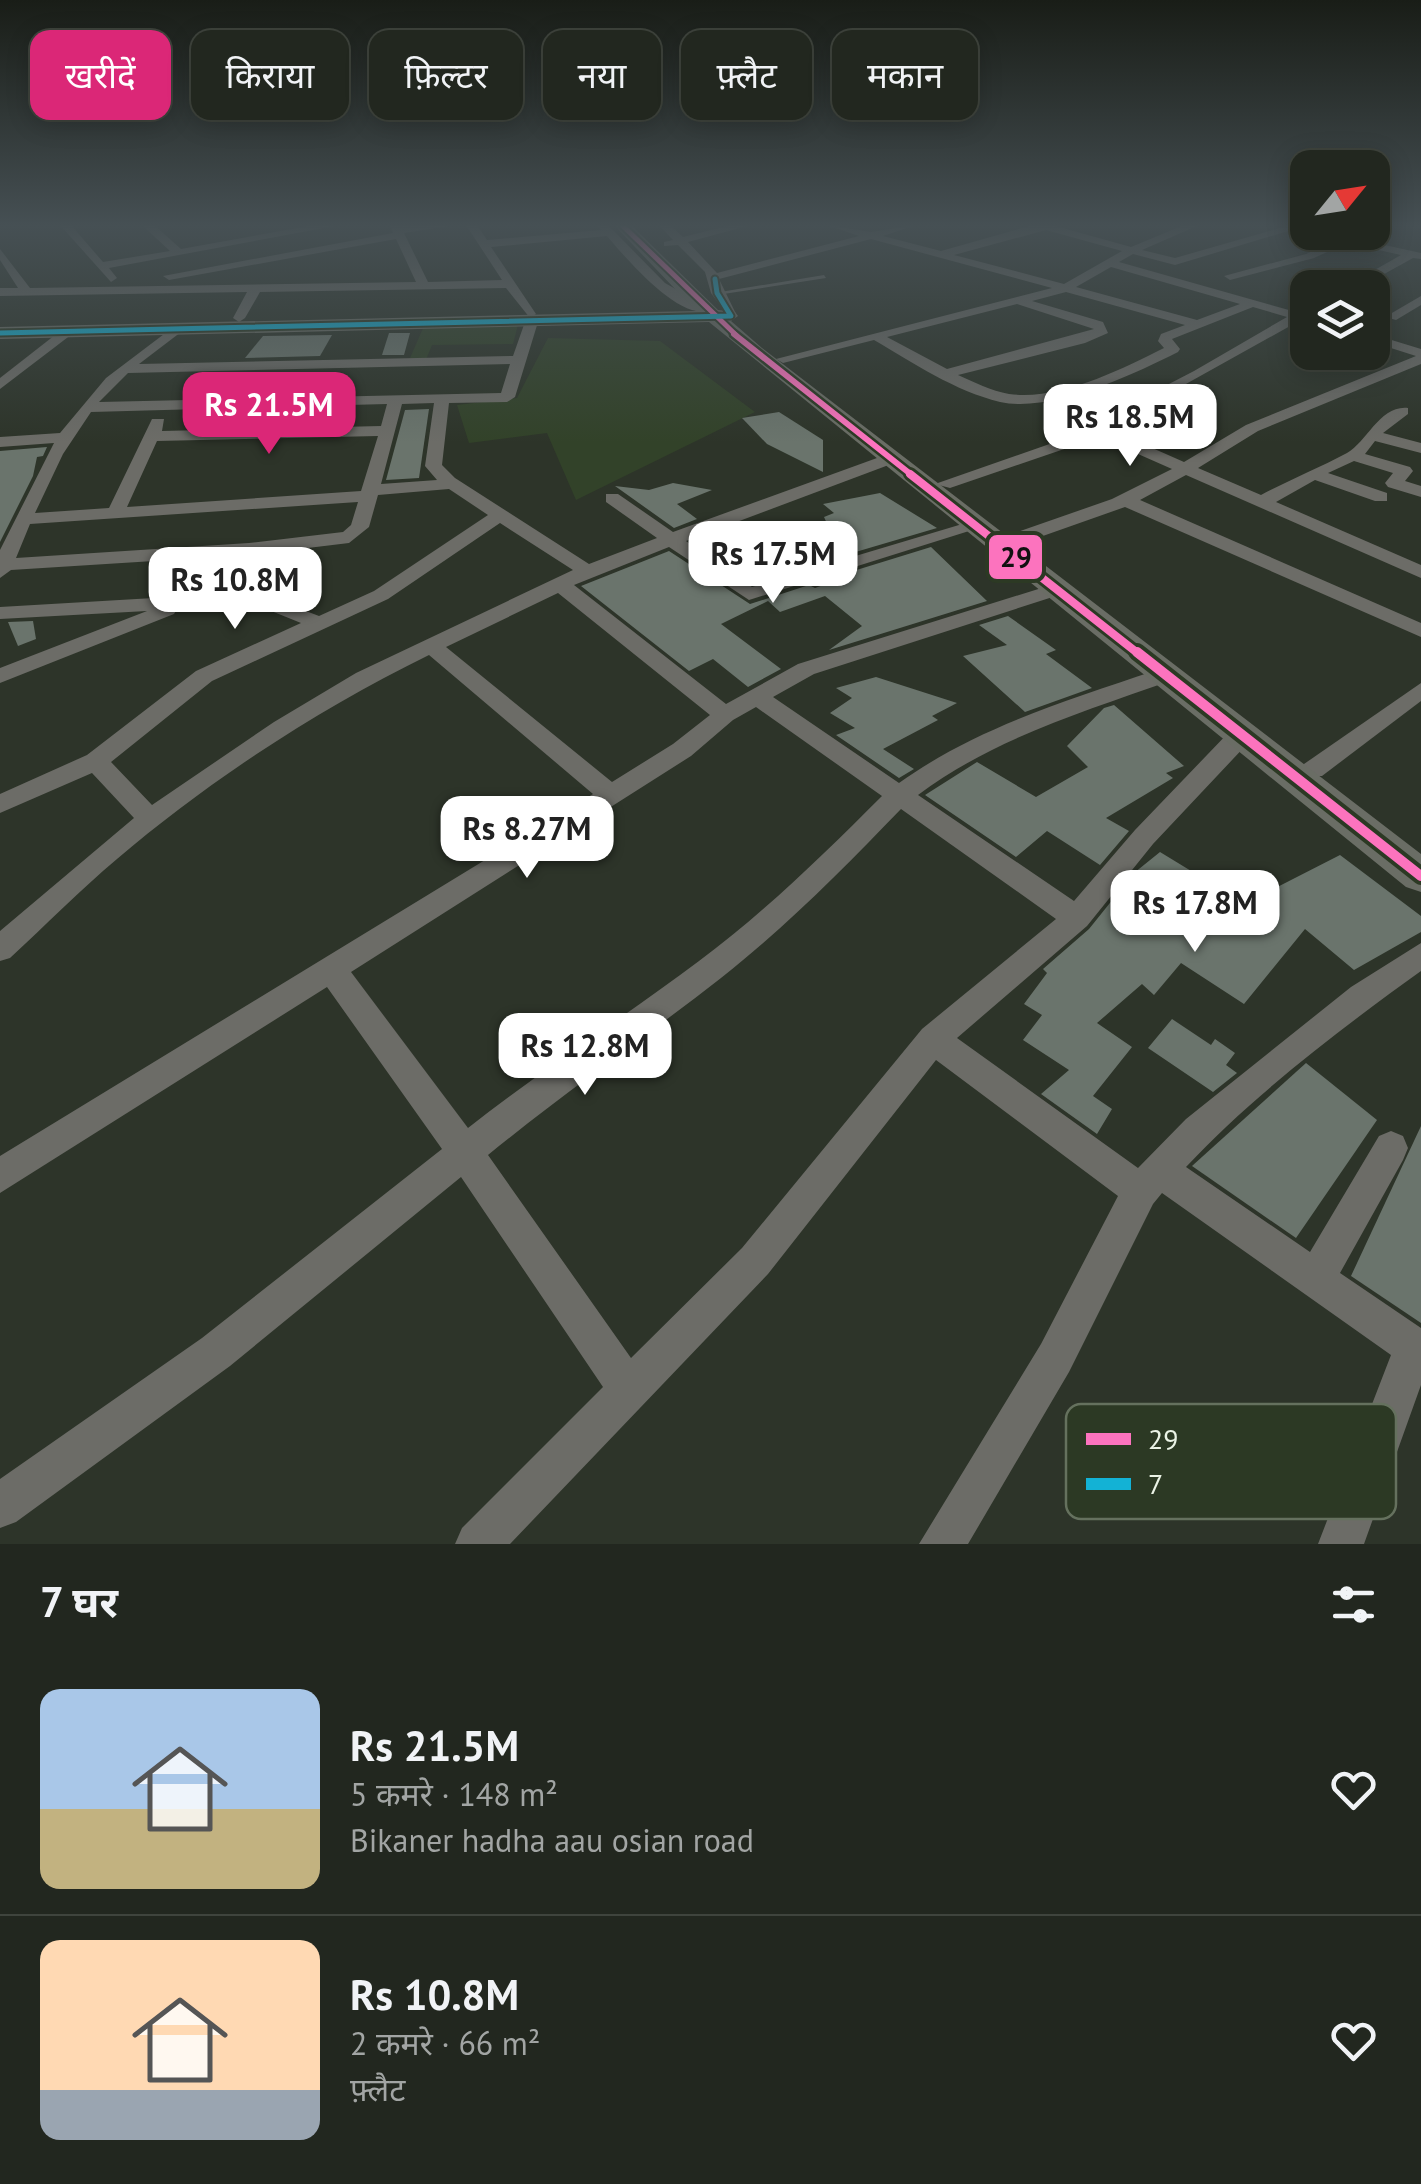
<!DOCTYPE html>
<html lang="hi">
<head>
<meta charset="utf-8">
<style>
  :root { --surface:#22271f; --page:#2a2f28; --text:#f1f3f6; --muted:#a2a5a4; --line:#3f443d; --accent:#db2777 }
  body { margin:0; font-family:"PT Sans","Noto Sans Devanagari",sans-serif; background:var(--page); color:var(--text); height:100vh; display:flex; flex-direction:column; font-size:38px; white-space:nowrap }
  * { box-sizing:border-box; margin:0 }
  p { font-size:32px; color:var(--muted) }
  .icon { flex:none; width:55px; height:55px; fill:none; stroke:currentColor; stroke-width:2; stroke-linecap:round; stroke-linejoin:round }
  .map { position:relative; height:1544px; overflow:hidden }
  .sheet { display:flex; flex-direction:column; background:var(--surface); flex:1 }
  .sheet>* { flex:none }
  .banner { position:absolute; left:30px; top:30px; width:1362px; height:90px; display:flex; gap:20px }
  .needle { width:65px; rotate:60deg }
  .tools { position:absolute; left:1290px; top:150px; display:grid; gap:20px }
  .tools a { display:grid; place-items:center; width:100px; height:100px; border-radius:20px; background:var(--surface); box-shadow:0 5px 25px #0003,0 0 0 2px var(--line); font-size:50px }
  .price { position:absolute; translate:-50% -85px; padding:0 22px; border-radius:20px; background:#fff; color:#222; font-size:32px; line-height:65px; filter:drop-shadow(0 2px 5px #0008) }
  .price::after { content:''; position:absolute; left:50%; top:60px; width:30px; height:22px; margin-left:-15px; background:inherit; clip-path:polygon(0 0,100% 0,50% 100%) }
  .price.active { background:var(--accent); color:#fff }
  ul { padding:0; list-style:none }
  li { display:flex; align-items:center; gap:30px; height:250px; padding:0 40px }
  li+li { border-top:2px solid var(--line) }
  li span { display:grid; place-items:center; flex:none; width:280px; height:200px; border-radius:20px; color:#555 }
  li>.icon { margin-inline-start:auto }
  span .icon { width:120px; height:120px; fill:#fffc; stroke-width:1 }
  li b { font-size:42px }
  h2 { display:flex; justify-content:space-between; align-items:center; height:120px; padding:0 40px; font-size:42px }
  .tag { padding:0 35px; border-radius:20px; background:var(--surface); box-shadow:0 5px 25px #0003,0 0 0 2px var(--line); font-size:35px; line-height:90px }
  .tag.active { background:var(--accent); color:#fff }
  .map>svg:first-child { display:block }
  .built { fill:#324229 }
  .building { fill:#6a746c }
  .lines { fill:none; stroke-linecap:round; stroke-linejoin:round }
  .lane { fill:#6c6c67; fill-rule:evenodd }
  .street { fill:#6c6c67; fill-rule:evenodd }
  .primary { fill:#6a6d65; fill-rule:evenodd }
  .bus-1-far3-casing { stroke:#2c3924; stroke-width:9 }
  .bus-1-far2-casing { stroke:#2c3924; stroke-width:11 }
  .bus-1-far1-casing { stroke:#2c3924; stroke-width:14 }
  .bus-1-casing { stroke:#2c3924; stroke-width:18 }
  .bus-2-casing { stroke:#2c3924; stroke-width:9 }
  .bus-1-far3 { stroke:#fc73be; stroke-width:5 }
  .bus-1-far2 { stroke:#fc73be; stroke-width:6 }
  .bus-1-far1 { stroke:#fc73be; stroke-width:8 }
  .bus-1 { stroke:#fc73be; stroke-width:10 }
  .bus-2 { stroke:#13b2d5; stroke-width:5 }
  .key { fill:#2c3924; stroke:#65715e; stroke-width:2.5 }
  .key-label { font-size:28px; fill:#ebf3e6 }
  .line-badge { stroke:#2c3924; stroke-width:4 }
  .pale-badge-label { font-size:28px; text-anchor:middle; font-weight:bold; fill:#111 }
</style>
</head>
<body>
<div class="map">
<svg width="1421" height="1544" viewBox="0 0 1421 1544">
  <rect width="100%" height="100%" fill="#2d3429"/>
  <g class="built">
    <path d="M518,325L513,344L432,345L425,362L410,358L424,326Z"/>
    <path d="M548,338L660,341L755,412L576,500L547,433L469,443L457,405L517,398Z"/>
  </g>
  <g class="building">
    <path d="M389,333H410L404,355H382Z"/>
    <path d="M332,335L320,356L245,358L263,336Z"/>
    <path d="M429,409L419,478L386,480L405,410Z"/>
    <path d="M779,412L823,440V472L767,444L742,418Z"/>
    <path d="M47,447L43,456L37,457L33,476L0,542V451Z"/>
    <path d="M673,483L712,490L677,504L697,519L674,528L615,486L649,490Z"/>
    <path d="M880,493L937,528L842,556L824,517L834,513L823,504Z"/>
    <path d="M715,534L728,546L784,573L753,583L694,542Z"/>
    <path d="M931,547L987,601L829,650L862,626L825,596L780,612L768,601L721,624L781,669L748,687L713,659L689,671L581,586L669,551L750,604L809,585L815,588L851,575L850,572Z"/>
    <path d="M1008,616L1056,650L1046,654L1092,688L1025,712L963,656L1007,645L979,625Z"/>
    <path d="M33,621L36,639L18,646L8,622Z"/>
    <path d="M876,677L957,703L932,716L938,720L883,749L914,769L899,778L836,735L855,728L830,713L852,698L836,688Z"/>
    <path d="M1114,705L1184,766L1166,773L1173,778L1106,818L1129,831L1100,865L1047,831L1016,857L925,795L977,762L1036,797L1088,767L1067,746L1104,708Z"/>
    <path d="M1160,852L1201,877L1207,871L1240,892L1245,886L1258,897L1340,855L1421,916V932L1354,970L1305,929L1244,1004L1181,963L1154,995L1142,984L1097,1023L1132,1047L1093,1096L1112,1109L1097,1134L1041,1094L1069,1070L1023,1040L1042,1015L1024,1004L1047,973L1043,969L1089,929L1134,873Z"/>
    <path d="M1172,1019L1211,1045L1215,1039L1235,1053L1226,1065L1237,1073L1213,1092L1148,1048Z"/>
    <path d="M1306,1063L1377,1120L1296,1238L1192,1166Z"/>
    <path d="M1421,1126V1323L1351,1276Z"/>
  </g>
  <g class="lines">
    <path class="lane" d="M824,275L826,278L717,295L714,293Z"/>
    <g class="street">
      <path d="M60,225H71L103,262L170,251L142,225H154L181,249L314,225H340L109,268L117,278L111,282Z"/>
      <path d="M390,225H455L404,233L428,282L502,280L466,225H477L487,240L601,230L597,225H608L665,283L711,309C682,325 625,257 607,236L491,247L536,314L530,318L506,288L260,292L245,318L239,322L233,318L247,292L0,296V288H18L0,260V249L30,288L416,282L396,239L169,280L163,276L393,233Z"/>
      <path d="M659,225H670L683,237L731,225H751L688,242L717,273L859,236L827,225L871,232L916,225L883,236L941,251L1033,225H1052L1131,247L1184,225H1199L1142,250L1175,258L1290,225H1308L1175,265L1133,254L1119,262L1296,312L1308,306V323L1299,321L1107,428L1184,462L1246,425L1416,356L1372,342V334L1421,349V364L1258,431L1198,468L1261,495C1289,480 1319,468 1347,453C1367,442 1380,405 1408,408V414L1383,433L1421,443V453L1375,441L1365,454L1410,467L1413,471L1405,481L1421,486V497L1388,487L1385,483L1393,473L1354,461L1328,473L1387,493V501H1375L1315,480L1276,502L1421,565V578L1186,475L1140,500L1421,623V637L1125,507L1023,543H1009V535L1112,499L1172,469L1095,435L1073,446L950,488L935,484L1061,440L1194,371L1287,317L1253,307L1172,339L1180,349L1178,352C1132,375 1052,413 1000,402C955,391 913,363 874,340L783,363L776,359L1052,288L871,239L719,279L737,316L731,320L711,293L705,272L678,245L664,246V242L673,240ZM1046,230L1122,251L1064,284L954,255ZM1111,267L1240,304L1197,320L1076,287ZM1066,292L1185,325L1161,334L1158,341L1164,348C1120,370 1059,401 1009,394C991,391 974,382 958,375L1085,343L1108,333L1103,322L1032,301ZM1017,304L1094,329L947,369L887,337Z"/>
      <path d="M1353,232H1368L1357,239L1421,253V259L1413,258L1359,288H1343L1401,255L1347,243L1314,258L1230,280L1224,276L1306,254Z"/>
      <path d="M1421,296V305L1396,320L1385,317Z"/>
      <path d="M526,319L538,322L515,397L507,402L449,403L442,465L455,478L589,564L657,538L606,502V494H618L673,532L888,454L896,459L894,463L686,541L752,587L969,522L976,520L985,526L749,600L669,547L574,585L726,704L798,664L1048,586H1062V594L814,674L773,697L899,783C976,728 1065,701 1154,671H1170L1173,676L1170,681C1082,712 993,739 918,795L1074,901L1135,830L1231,730H1249L1252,736L1249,742L1153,844L1087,926L957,1038L1138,1168L1186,1119L1351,987L1421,943V971C1343,1027 1251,1097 1186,1167L1310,1252L1379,1136L1391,1131L1403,1136L1408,1148L1403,1160L1340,1273L1421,1328V1385L1364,1544H1318L1391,1355L1162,1193L1153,1204L1069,1372L968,1544H919L1041,1344L1118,1196L936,1060L768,1274L510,1544H455L462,1528L603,1387L461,1177L230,1366L16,1522L0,1528V1479L202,1338L442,1149L327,987L0,1193V1156L593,794L429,655C319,709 211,779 117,859C80,890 46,925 10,958L0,961V931L134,818L92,773L0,813V794L87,755L196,671L301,623L254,604L177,609L174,614L0,683V668L147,611L0,619V607L256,592L319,616L374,591L488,515L449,489L378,495L369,527L349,543L249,555L11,570L0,578V550L54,443L0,447V437L60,433L106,378L176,325L183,329L181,332L139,364L513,356ZM510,364L501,393L99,402L128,373ZM434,403L425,466L437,480L381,484L402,404ZM387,404L381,426L162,431L164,419H152L109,508L35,513L63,454L91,412ZM378,436L361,491L127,507L157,441ZM358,502L351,525L343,532L249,543L16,558L30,524ZM500,523L573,570L356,673L274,722L152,805L111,762L212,681L388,599ZM558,593L710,715L673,744L612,782L446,647ZM756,707L882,796C824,854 765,912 699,961C623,1018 543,1069 468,1128L351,972L691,756L733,720ZM901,809L1056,919L922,1029L742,1248L631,1358L488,1155C564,1093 644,1038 721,978C786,927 844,868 901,809Z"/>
      <path d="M64,328L76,331L0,389V378Z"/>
      <path d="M1421,683V701L1322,776H1304L1301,770L1304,764Z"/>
    </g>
    <path class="primary" d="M614,225H631L718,310L735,312L738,316L731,321L762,348L1421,854V892L1406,887L709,322L0,339V327L696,311Z"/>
    <defs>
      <path id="bus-1-far3" d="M622,225L737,336"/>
      <path id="bus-1-far2" d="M734,334L913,476"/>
      <path id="bus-1-far1" d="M910,474L1140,655"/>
      <path id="bus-1" d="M1137,652L1421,876"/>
      <path id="bus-2" d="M0,333L731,316L717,293L715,279"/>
    </defs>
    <use href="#bus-1-far3" class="bus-1-far3-casing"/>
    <use href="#bus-1-far2" class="bus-1-far2-casing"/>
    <use href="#bus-1-far1" class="bus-1-far1-casing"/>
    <use href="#bus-1" class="bus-1-casing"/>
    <use href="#bus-2" class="bus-2-casing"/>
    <use href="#bus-1-far3" class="bus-1-far3"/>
    <use href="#bus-1-far2" class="bus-1-far2"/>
    <use href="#bus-1-far1" class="bus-1-far1"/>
    <use href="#bus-1" class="bus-1"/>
    <use href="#bus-2" class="bus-2"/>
  </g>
  <linearGradient id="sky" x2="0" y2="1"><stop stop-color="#191d17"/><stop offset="0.51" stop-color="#465054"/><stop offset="1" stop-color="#465054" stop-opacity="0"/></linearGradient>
  <rect width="1421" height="442" fill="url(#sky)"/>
  <rect x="1066" y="1404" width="330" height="115" rx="15" class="key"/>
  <rect x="1086" y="1433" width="45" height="12" fill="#fc73be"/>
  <rect x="1086" y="1478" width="45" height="12" fill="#13b2d5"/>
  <g class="key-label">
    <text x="1148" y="1449">29</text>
    <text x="1148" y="1494">7</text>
  </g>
  <rect class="line-badge" x="987" y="533" width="57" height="48" rx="10" fill="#fc73be"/>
  <g class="pale-badge-label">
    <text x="1016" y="567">29</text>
  </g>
</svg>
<div class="tools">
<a><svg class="needle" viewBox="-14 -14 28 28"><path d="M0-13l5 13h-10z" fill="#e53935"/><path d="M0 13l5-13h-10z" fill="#a2a5a4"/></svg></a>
<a><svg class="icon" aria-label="layers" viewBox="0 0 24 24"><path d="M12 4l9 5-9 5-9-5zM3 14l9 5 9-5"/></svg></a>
</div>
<b class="price active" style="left:269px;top:457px">Rs 21.5M</b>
<b class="price" style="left:1130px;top:469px">Rs 18.5M</b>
<b class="price" style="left:773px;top:606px">Rs 17.5M</b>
<b class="price" style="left:235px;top:632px">Rs 10.8M</b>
<b class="price" style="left:527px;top:881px">Rs 8.27M</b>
<b class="price" style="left:1195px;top:955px">Rs 17.8M</b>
<b class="price" style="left:585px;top:1098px">Rs 12.8M</b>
<div class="banner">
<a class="tag active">खरीदें</a>
<a class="tag">किराया</a>
<a class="tag">फ़िल्टर</a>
<a class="tag">नया</a>
<a class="tag">फ़्लैट</a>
<a class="tag">मकान</a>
</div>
</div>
<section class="sheet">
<h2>7 घर<svg class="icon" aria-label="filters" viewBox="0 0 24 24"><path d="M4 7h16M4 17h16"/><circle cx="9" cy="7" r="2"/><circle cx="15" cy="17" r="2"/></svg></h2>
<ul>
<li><span style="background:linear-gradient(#a9c7e8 60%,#c2b280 0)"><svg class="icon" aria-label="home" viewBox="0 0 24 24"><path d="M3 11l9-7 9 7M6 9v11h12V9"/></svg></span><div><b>Rs 21.5M</b><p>5 कमरे · 148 m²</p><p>Bikaner hadha aau osian road</p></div><svg class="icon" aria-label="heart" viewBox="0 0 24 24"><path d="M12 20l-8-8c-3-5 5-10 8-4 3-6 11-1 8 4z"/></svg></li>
<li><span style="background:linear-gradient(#ffd9b3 75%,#9aa5b1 0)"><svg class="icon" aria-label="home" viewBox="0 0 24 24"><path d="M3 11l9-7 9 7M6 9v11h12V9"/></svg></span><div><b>Rs 10.8M</b><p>2 कमरे · 66 m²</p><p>फ़्लैट</p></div><svg class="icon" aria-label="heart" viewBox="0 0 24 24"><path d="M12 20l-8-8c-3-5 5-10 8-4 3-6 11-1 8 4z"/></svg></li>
</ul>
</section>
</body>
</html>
